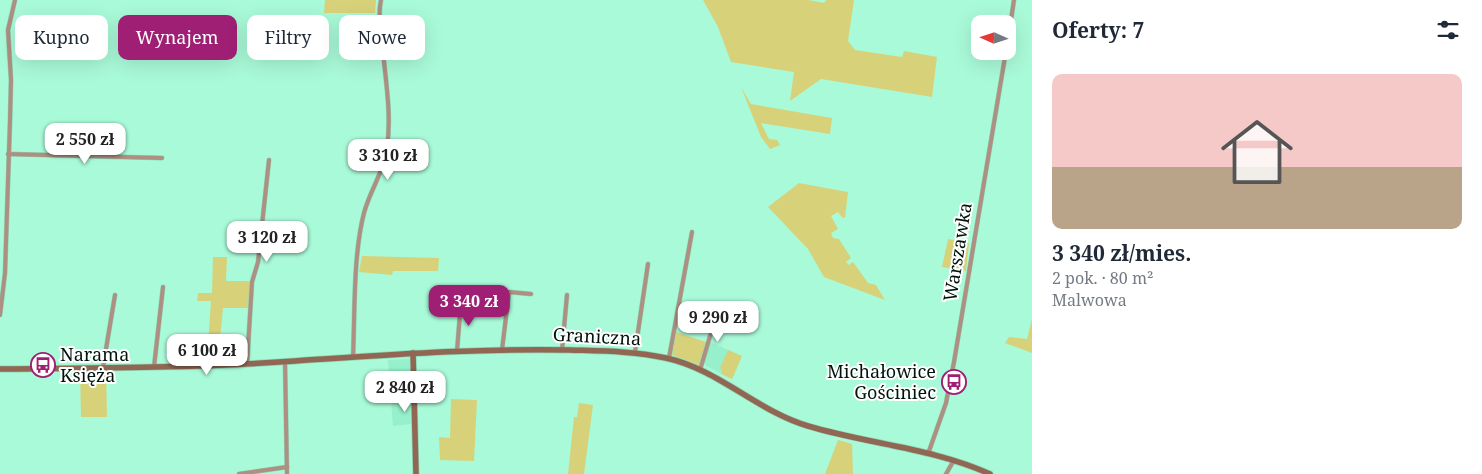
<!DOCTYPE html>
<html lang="pl">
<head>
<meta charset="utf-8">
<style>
  :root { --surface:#fff; --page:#f6f6f7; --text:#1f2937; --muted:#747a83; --line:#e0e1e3; --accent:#9e1f73 }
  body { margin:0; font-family:"Noto Serif",serif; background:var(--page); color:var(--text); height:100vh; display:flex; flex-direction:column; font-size:19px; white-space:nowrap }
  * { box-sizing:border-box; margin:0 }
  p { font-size:16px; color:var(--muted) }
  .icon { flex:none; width:28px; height:28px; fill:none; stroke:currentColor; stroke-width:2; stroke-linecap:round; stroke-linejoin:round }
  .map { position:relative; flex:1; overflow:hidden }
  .drawer { display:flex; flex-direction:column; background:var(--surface); width:450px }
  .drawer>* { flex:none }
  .guide { position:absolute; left:15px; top:15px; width:475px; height:45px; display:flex; gap:10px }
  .needle { width:32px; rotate:273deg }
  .controls { position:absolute; left:971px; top:15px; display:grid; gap:10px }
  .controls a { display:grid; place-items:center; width:45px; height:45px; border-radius:10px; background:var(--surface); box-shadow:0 5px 20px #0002; font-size:25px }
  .price { position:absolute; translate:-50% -42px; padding:0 11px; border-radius:10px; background:#fff; color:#222; font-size:16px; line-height:32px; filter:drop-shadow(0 1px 2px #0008) }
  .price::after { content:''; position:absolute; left:50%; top:30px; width:15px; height:11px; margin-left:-8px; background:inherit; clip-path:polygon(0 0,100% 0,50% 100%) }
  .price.selected { background:var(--accent); color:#fff }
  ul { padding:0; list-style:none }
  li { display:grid; align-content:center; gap:10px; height:265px; padding:0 20px }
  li+li { border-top:1px solid var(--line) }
  li span { display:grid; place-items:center; height:155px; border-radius:10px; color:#555 }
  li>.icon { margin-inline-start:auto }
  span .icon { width:90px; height:90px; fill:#fffc; stroke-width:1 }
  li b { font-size:21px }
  h2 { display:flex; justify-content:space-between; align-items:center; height:60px; padding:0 20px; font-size:21px }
  .tag { padding:0 18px; border-radius:10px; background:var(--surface); box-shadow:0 5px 20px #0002; font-size:18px; line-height:45px }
  .tag.selected { background:var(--accent); color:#fff }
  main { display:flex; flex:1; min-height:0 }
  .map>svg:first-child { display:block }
  .built { fill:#95f0cb }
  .green { fill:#d7d27a }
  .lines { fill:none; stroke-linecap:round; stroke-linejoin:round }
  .street-casing { stroke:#8ed5b7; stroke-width:5 }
  .secondary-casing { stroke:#8ed5b7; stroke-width:7 }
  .street { stroke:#ae9082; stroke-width:4 }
  .secondary { stroke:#916653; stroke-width:5.5 }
  .labels { text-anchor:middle; stroke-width:4; stroke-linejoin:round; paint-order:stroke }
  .street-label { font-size:18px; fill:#00140b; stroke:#fff }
  .poi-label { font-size:18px; fill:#00140b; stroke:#fff; text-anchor:start }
</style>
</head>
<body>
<main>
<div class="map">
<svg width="1032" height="474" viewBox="0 0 1032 474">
  <rect width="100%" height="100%" fill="#a9fad8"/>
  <g class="built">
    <path d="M710,342L742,356L732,379L706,366L704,362Z"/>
    <path d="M409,359L412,392V424L393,426L388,360Z"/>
  </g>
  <g class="green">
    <path d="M325,0H376L375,13H324Z"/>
    <path d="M703,0H809L824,3L826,0H854L848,41L855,50L902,57L904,51L937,57L932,97L821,79L790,101L794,72L731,62L718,27Z"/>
    <path d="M741,87L751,104L832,118L830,134L761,123L769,139L777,140L780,145L770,149L761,137Z"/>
    <path d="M799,183L848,192L845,218L842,217L838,212L831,216L838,229L831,233L833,238L839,239L851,258L846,262L849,265L853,262L868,283L876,285L885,300L824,277L808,249L768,207Z"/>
    <path d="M948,239L969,243L966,271L942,267Z"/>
    <path d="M362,256L439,258L438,271H393L392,275L359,272Z"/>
    <path d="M213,257H227L226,281H250L248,308H223L218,360H207L211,301H197L198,293H212Z"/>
    <path d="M1032,319V353L1005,343L1009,337L1027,339Z"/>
    <path d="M676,332L706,342L699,365L672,355Z"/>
    <path d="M728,350L742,356L732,379L721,374L722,370L720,368Z"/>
    <path d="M106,369L107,417H81L80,370Z"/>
    <path d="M451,399L477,400L474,461L440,460L439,437L450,438Z"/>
    <path d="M579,403L593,405L584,474H568L574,417H577Z"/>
    <path d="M838,440L852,444L853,474H825Z"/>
  </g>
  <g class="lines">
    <defs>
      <g id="street">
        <path d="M1008,40L1014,0"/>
        <path d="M8,154L162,158"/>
        <path d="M0,315L5,273L10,121L11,80L8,30L15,0"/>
        <path d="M502,350L509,292L531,294"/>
        <path d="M562,350L567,295"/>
        <path d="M457,351L461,301"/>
        <path d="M635,352L648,264"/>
        <path d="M353,357C355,313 353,255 364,213C370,190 384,172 387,148C392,113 385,77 382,42C380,28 378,13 381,0"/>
        <path d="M669,358L692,232"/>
        <path d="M285,362L287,474"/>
        <path d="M247,364L252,282L258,262L269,160"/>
        <path d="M103,367L115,295"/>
        <path d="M154,367L163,287"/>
        <path d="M700,370L716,316L718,313L737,319"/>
        <path d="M928,454L946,403L954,362L1006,51"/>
        <path d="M239,474L287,467"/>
        <path d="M946,474L954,460"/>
      </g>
      <g id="secondary">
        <path d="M413,353L416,474"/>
        <path d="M0,369C98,368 197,368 295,361C387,355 478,348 570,350C602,351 634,351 666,358C718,369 757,411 808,426C868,444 933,448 990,474"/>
      </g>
    </defs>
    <use href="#street" class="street-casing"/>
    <use href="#secondary" class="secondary-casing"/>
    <use href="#street" class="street"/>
    <use href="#secondary" class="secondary"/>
  </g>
  <defs>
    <symbol id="bus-ring" viewBox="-11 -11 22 22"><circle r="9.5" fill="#fff" stroke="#9e1f73" stroke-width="1.5"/><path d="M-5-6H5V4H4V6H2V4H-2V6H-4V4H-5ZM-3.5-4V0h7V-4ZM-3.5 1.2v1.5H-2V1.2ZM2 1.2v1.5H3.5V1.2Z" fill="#9e1f73"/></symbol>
  </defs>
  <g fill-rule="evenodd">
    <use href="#bus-ring" x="29" y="351" width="28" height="28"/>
    <use href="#bus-ring" x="940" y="368" width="28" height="28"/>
  </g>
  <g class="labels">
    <g class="street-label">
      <text transform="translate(958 252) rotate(-81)" y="6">Warszawka</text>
      <text transform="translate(597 337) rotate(3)" y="6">Graniczna</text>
    </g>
    <g class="poi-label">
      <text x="60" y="361">Narama<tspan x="60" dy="21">Księża</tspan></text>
      <text x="936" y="378" text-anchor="end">Michałowice<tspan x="936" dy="21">Gościniec</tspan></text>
    </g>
  </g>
</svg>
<div class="controls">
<a><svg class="needle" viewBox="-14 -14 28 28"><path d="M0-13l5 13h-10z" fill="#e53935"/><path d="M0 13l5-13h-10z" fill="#747a83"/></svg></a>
</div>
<b class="price" style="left:85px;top:165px">2 550 zł</b>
<b class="price" style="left:388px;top:181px">3 310 zł</b>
<b class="price" style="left:267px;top:263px">3 120 zł</b>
<b class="price selected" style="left:469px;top:327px">3 340 zł</b>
<b class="price" style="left:718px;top:343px">9 290 zł</b>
<b class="price" style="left:207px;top:376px">6 100 zł</b>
<b class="price" style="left:405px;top:413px">2 840 zł</b>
<div class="guide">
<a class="tag">Kupno</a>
<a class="tag selected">Wynajem</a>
<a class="tag">Filtry</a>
<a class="tag">Nowe</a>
</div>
</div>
<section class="drawer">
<h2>Oferty: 7<svg class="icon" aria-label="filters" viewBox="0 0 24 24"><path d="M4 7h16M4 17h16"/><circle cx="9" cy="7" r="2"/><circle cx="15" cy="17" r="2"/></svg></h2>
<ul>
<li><span style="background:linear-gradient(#f6c9c9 60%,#b9a48a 0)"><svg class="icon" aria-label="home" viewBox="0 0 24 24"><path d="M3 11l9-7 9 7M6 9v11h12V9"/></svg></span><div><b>3 340 zł/mies.</b><p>2 pok. · 80 m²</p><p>Malwowa</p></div></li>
</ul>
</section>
</main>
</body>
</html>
